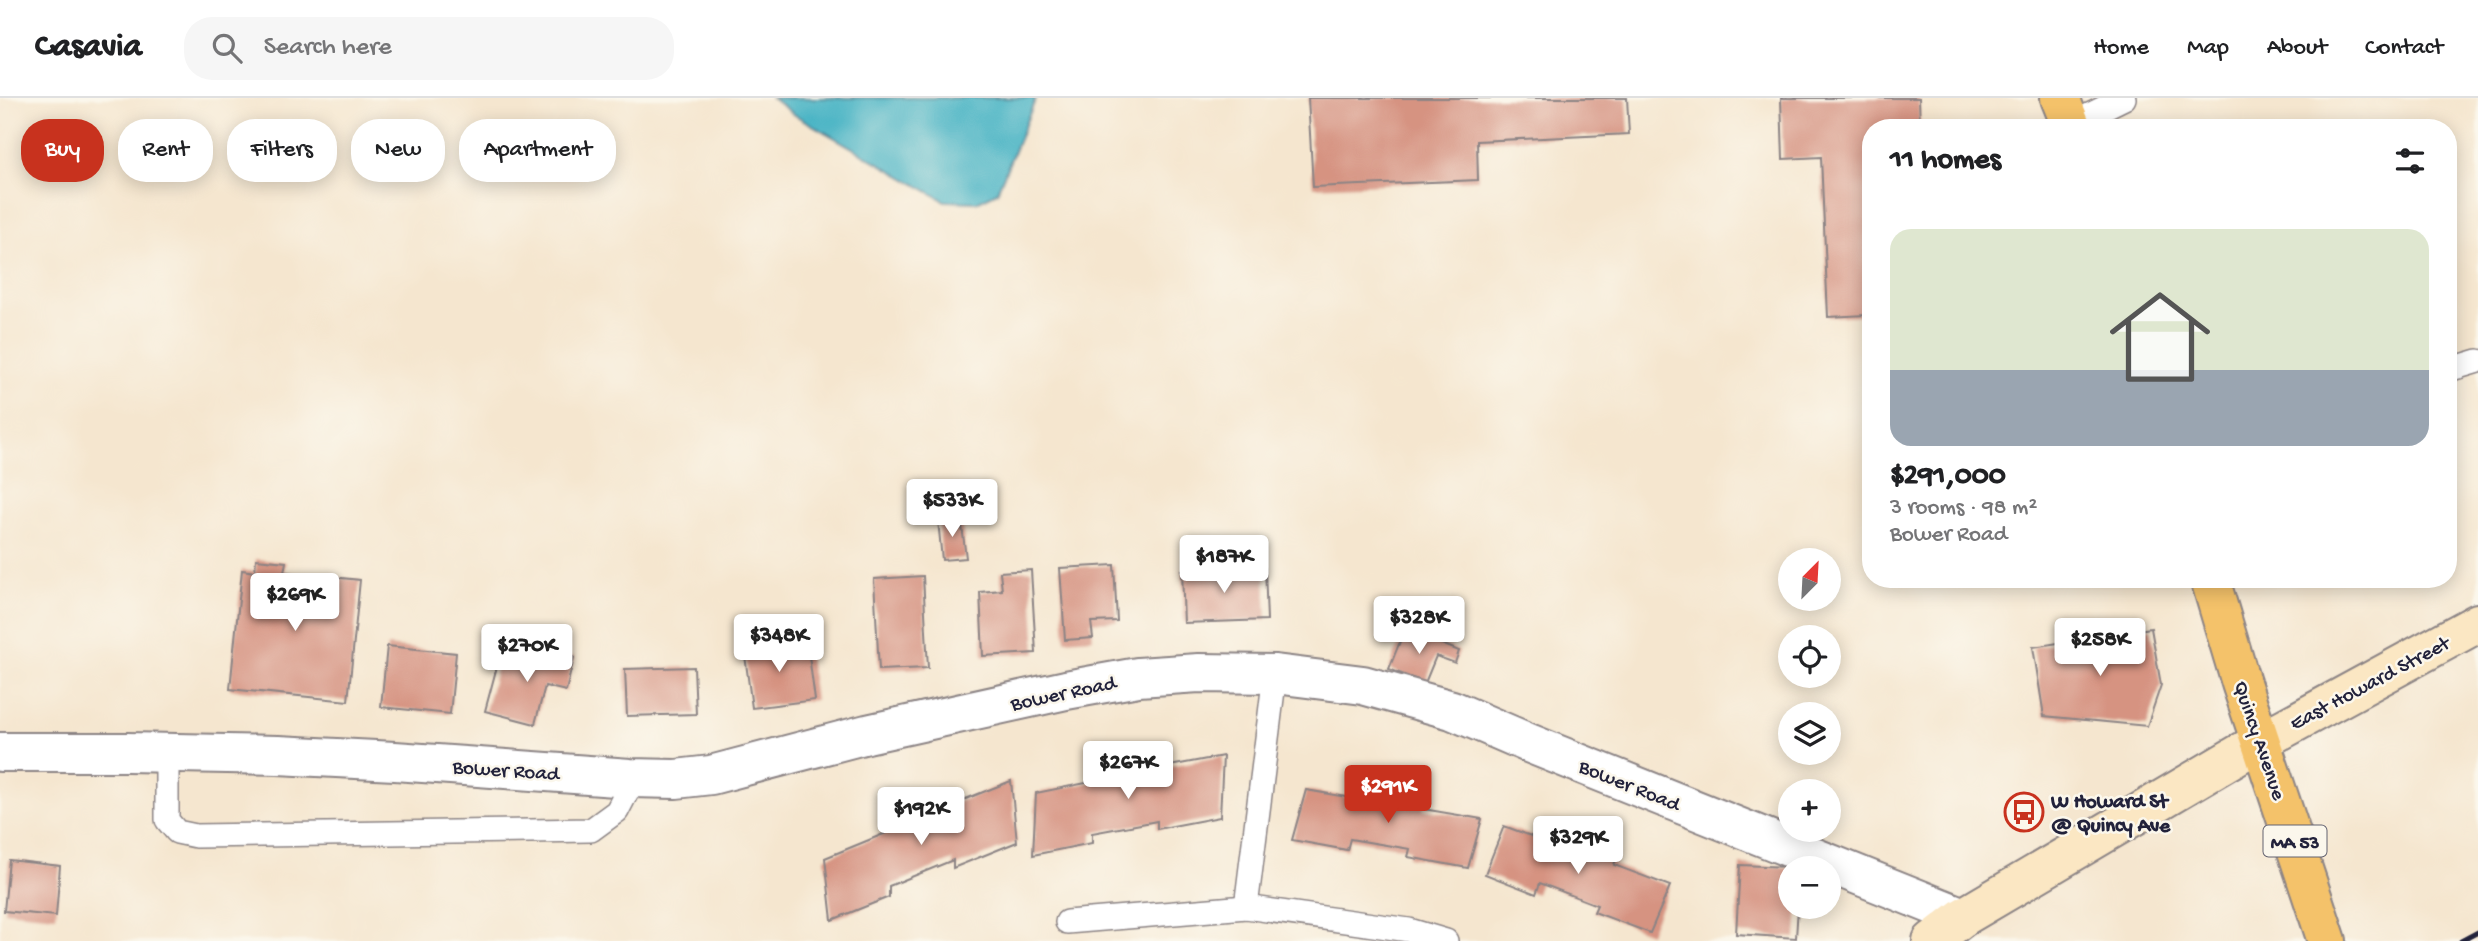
<!DOCTYPE html>
<html lang="en">
<head>
<meta charset="utf-8">
<style>
  :root { --surface:#fff; --page:#f6f6f6; --text:#202124; --muted:#757577; --line:#e0e0e0; --accent:#c8321e }
  body { margin:0; font-family:"Gochi Hand",sans-serif; background:var(--page); color:var(--text); height:100vh; display:flex; flex-direction:column; font-size:26px; white-space:nowrap }
  * { box-sizing:border-box; margin:0 }
  p { font-size:23px; color:var(--muted) }
  .icon { flex:none; width:38px; height:38px; fill:none; stroke:currentColor; stroke-width:2; stroke-linecap:round; stroke-linejoin:round }
  .map { position:relative; flex:1; overflow:hidden }
  .sheet { position:absolute; left:1862px; top:21px; width:595px; height:469px; display:flex; flex-direction:column; background:var(--surface); border-radius:28px; box-shadow:0 4px 18px #0003 }
  .sheet>* { flex:none }
  .guide { position:absolute; left:21px; top:21px; width:665px; height:63px; display:flex; gap:14px }
  .needle { width:46px; rotate:24deg }
  .tools { position:absolute; left:1778px; top:450px; display:grid; gap:14px }
  .tools a { display:grid; place-items:center; width:63px; height:63px; border-radius:50%; background:var(--surface); box-shadow:0 4px 18px #0003; font-size:35px }
  .price { position:absolute; translate:-50% -60px; padding:0 16px; border-radius:7px; background:#fff; color:#222; font-size:23px; line-height:46px; filter:drop-shadow(0 2px 4px #0008) }
  .price::after { content:''; position:absolute; left:50%; top:42px; width:21px; height:16px; margin-left:-10px; background:inherit; clip-path:polygon(0 0,100% 0,50% 100%) }
  .price.current { background:var(--accent); color:#fff }
  ul { padding:0; list-style:none }
  li { display:grid; align-content:center; gap:14px; height:371px; padding:0 28px }
  li span { display:grid; place-items:center; height:217px; border-radius:21px; color:#555 }
  li>.icon { margin-inline-start:auto }
  span .icon { width:126px; height:126px; fill:#fffc; stroke-width:1 }
  li b { font-size:30px }
  h2 { display:flex; justify-content:space-between; align-items:center; height:84px; padding:0 28px; font-size:30px }
  .chip { padding:0 24px; border-radius:28px; background:var(--surface); box-shadow:0 4px 18px #0003; font-size:24px; line-height:63px }
  .chip.current { background:var(--accent); color:#fff }
  header { display:flex; align-items:center; gap:42px; box-sizing:border-box; height:98px; padding:0 35px; background:var(--surface); border-bottom:2px solid var(--line) }
  header strong { font-size:33px }
  nav { display:flex; gap:38px; margin-inline-start:auto; font-size:24px }
  .search { width:490px; height:63px; background:var(--page); display:flex; align-items:center; gap:18px; box-sizing:border-box; padding:0 24px; border-radius:28px; color:var(--muted); font-size:26px }
  .map>svg:first-child { display:block }
  .water { fill:#47b3c4; stroke:#346a80; stroke-width:2 }
  .building { fill:#d69381 }
  .lines { fill:none; stroke-linecap:round; stroke-linejoin:round }
  .lane-casing { stroke:#8c8485; stroke-width:26 }
  .street-casing { stroke:#8c8485; stroke-width:42 }
  .secondary-casing { stroke:#8c8485; stroke-width:42 }
  .primary-casing { stroke:#8c8485; stroke-width:42 }
  .lane { stroke:#fff; stroke-width:23 }
  .street { stroke:#fff; stroke-width:38 }
  .secondary { stroke:#fbe7c3; stroke-width:38 }
  .primary { stroke:#f4c26a; stroke-width:38 }
  .rail { stroke:#22223b; stroke-width:5 }
  .labels { text-anchor:middle; stroke-width:5; stroke-linejoin:round; paint-order:stroke }
  .shield { fill:#fbf7ec; stroke:#636270; stroke-width:2 }
  .shield-label { font-size:19px; font-weight:bold; fill:#22223b }
  .street-label { font-size:21px; fill:#22223b; stroke:#fbf7ec }
  .poi-label { font-size:21px; font-weight:bold; fill:#22223b; stroke:#fbf7ec; text-anchor:start }
</style>
</head>
<body>
<header>
<strong>Casavia</strong>
<div class="search"><svg class="icon" aria-label="search" viewBox="0 0 24 24"><circle cx="10" cy="10" r="6"/><path d="M15 15l6 6"/></svg>Search here</div>
<nav><a>Home</a><a>Map</a><a>About</a><a>Contact</a></nav>
</header>
<div class="map">
<svg width="2478" height="843" viewBox="0 0 2478 843">
  <rect width="100%" height="100%" fill="#fbf7ec"/>
  <filter id="ink" filterUnits="userSpaceOnUse"><feTurbulence type="fractalNoise" baseFrequency=".0143" numOctaves="2"/><feDisplacementMap in="SourceGraphic" scale="14" xChannelSelector="R" yChannelSelector="G"/><feConvolveMatrix kernelMatrix="1 2 1 2 8 2 1 2 1" color-interpolation-filters="sRGB"/></filter>
  <filter id="wash" filterUnits="userSpaceOnUse"><feTurbulence type="fractalNoise" baseFrequency=".00686" numOctaves="4" result="noise"/><feDisplacementMap in="SourceGraphic" scale="28" xChannelSelector="R" yChannelSelector="G"/><feGaussianBlur stdDeviation="1.57" result="paint"/><feColorMatrix in="noise" values="0 0 0 0 0 0 0 0 0 0 0 0 0 0 0 0 0 1.4 0 .05"/><feComposite in="paint" operator="in"/></filter>
  <g filter="url(#wash)">
    <rect width="100%" height="100%" fill="#f5e6cf"/>
    <path class="water" d="M772,0H1036L997,94L977,104L945,103L795,17Z"/>
    <g id="blocks">
      <g class="building">
        <path d="M1308,0H1627L1629,36L1477,43L1478,82L1313,89Z"/>
        <path d="M1781,0H1919L1920,30H1871V275H1869L1866,217L1828,219L1821,59L1783,61Z"/>
        <path d="M961,420L966,460L942,462L938,422Z"/>
        <path d="M256,461L286,464L284,474L360,482L348,603L230,591L242,472L255,474Z"/>
        <path d="M1114,467L1117,523L1091,524L1093,540L1065,542L1060,470Z"/>
        <path d="M1265,470L1267,522L1184,525L1182,472Z"/>
        <path d="M1031,472L1036,555L983,558L980,494L1002,492L1000,474Z"/>
        <path d="M923,478L928,570L879,572L874,481Z"/>
        <path d="M2151,530L2161,587L2147,628L2044,618L2033,549Z"/>
        <path d="M1405,531L1459,553L1455,565L1436,558L1425,585L1389,571Z"/>
        <path d="M807,543L815,602L752,610L744,550Z"/>
        <path d="M387,548L456,555L450,616L381,609Z"/>
        <path d="M537,550L574,559L566,593L545,588L535,626L485,613L500,557L533,566Z"/>
        <path d="M694,569L696,616L627,618L625,571Z"/>
        <path d="M1160,658L1159,670L1223,658L1220,719L1157,731V723L1092,735V745L1033,757L1036,695L1096,683L1097,669Z"/>
        <path d="M1011,683L1017,744L953,770V762L889,788V799L832,822L825,760L886,735L885,723L947,697L948,708Z"/>
        <path d="M1367,688L1427,699L1423,711L1482,721L1468,770L1408,759L1410,751L1350,741L1347,752L1292,742L1306,692L1364,702Z"/>
        <path d="M1504,728L1558,748L1563,735L1618,756L1614,767L1670,788L1650,835L1594,814L1597,807L1540,785L1536,796L1485,776Z"/>
        <path d="M9,762L60,768L56,818L4,813Z"/>
        <path d="M1740,767L1790,769V808H1798L1796,840L1736,836Z"/>
      </g>
    </g>
  </g>
  <g filter="url(#ink)">
    <use href="#blocks" fill-opacity="0" stroke="#8c8485" stroke-width="2"/>
    <g class="lines">
      <defs>
        <g id="lane">
          <path d="M2071,26L2124,0"/>
          <path d="M2448,272L2478,263"/>
          <path d="M167,655V722L177,734L196,738L591,732L617,713L634,680"/>
          <path d="M1246,809L1275,576"/>
          <path d="M1067,824L1246,809L1409,832L1446,843"/>
        </g>
        <path id="street" d="M0,654H127L278,657L395,663L630,680L676,681L711,677L867,636L1066,592L1138,579L1199,575L1275,576L1363,587L1452,612L1531,646L1963,819"/>
        <path id="secondary" d="M1932,843L1963,819L2261,643L2478,525"/>
        <g id="primary">
          <path d="M2060,0L2072,30"/>
          <path d="M2210,481L2241,585L2327,843"/>
        </g>
      </defs>
      <use href="#lane" class="lane-casing"/>
      <use href="#street" class="street-casing"/>
      <use href="#secondary" class="secondary-casing"/>
      <use href="#primary" class="primary-casing"/>
      <use href="#lane" class="lane"/>
      <use href="#street" class="street"/>
      <use href="#secondary" class="secondary"/>
      <use href="#primary" class="primary"/>
      <path class="rail" d="M2461,843L2478,834"/>
    </g>
  </g>
  <defs>
    <symbol id="bus-ring" viewBox="-11 -11 22 22"><circle r="9.5" fill="#fbf7ec" stroke="#c8321e" stroke-width="1.5"/><path d="M-5-6H5V4H4V6H2V4H-2V6H-4V4H-5ZM-3.5-4V0h7V-4ZM-3.5 1.2v1.5H-2V1.2ZM2 1.2v1.5H3.5V1.2Z" fill="#c8321e"/></symbol>
  </defs>
  <g fill-rule="evenodd">
    <use href="#bus-ring" x="2002" y="692" width="44" height="44"/>
  </g>
  <g class="labels">
    <rect class="shield" x="2263.5" y="727.5" width="63" height="31" rx="5"/>
    <g class="shield-label">
      <text x="2295" y="750">MA 53</text>
    </g>
    <g class="street-label">
      <text transform="translate(2369 584) rotate(-28)" y="7">East Howard Street</text>
      <text transform="translate(1063 594) rotate(-12)" y="7">Bower Road</text>
      <text transform="translate(2261 642) rotate(71)" y="7">Quincy Avenue</text>
      <text transform="translate(506 671) rotate(4)" y="7">Bower Road</text>
      <text transform="translate(1630 686) rotate(22)" y="7">Bower Road</text>
    </g>
    <g class="poi-label">
      <text x="2051" y="709">W Howard St<tspan x="2051" dy="24">@ Quincy Ave</tspan></text>
    </g>
  </g>
</svg>
<div class="tools">
<a><svg class="needle" viewBox="-14 -14 28 28"><path d="M0-13l5 13h-10z" fill="#e53935"/><path d="M0 13l5-13h-10z" fill="#757577"/></svg></a>
<a><svg class="icon" aria-label="locate" viewBox="0 0 24 24"><circle cx="12" cy="12" r="6"/><path d="M12 2v4M12 18v4M2 12h4M18 12h4"/></svg></a>
<a><svg class="icon" aria-label="layers" viewBox="0 0 24 24"><path d="M12 4l9 5-9 5-9-5zM3 14l9 5 9-5"/></svg></a>
<a>+</a>
<a>−</a>
</div>
<b class="price" style="left:952px;top:441px">$533K</b>
<b class="price" style="left:1224px;top:497px">$187K</b>
<b class="price" style="left:295px;top:535px">$269K</b>
<b class="price" style="left:1419px;top:558px">$328K</b>
<b class="price" style="left:779px;top:576px">$348K</b>
<b class="price" style="left:2100px;top:580px">$258K</b>
<b class="price" style="left:527px;top:586px">$270K</b>
<b class="price" style="left:1128px;top:703px">$267K</b>
<b class="price current" style="left:1388px;top:727px">$291K</b>
<b class="price" style="left:921px;top:749px">$192K</b>
<b class="price" style="left:1578px;top:778px">$329K</b>
<div class="guide">
<a class="chip current">Buy</a>
<a class="chip">Rent</a>
<a class="chip">Filters</a>
<a class="chip">New</a>
<a class="chip">Apartment</a>
</div>
<section class="sheet">
<h2>11 homes<svg class="icon" aria-label="filters" viewBox="0 0 24 24"><path d="M4 7h16M4 17h16"/><circle cx="9" cy="7" r="2"/><circle cx="15" cy="17" r="2"/></svg></h2>
<ul>
<li><span style="background:linear-gradient(#dfe7d0 65%,#9aa5b1 0)"><svg class="icon" aria-label="home" viewBox="0 0 24 24"><path d="M3 11l9-7 9 7M6 9v11h12V9"/></svg></span><div><b>$291,000</b><p>3 rooms · 98 m²</p><p>Bower Road</p></div></li>
</ul>
</section>
</div>
</body>
</html>
